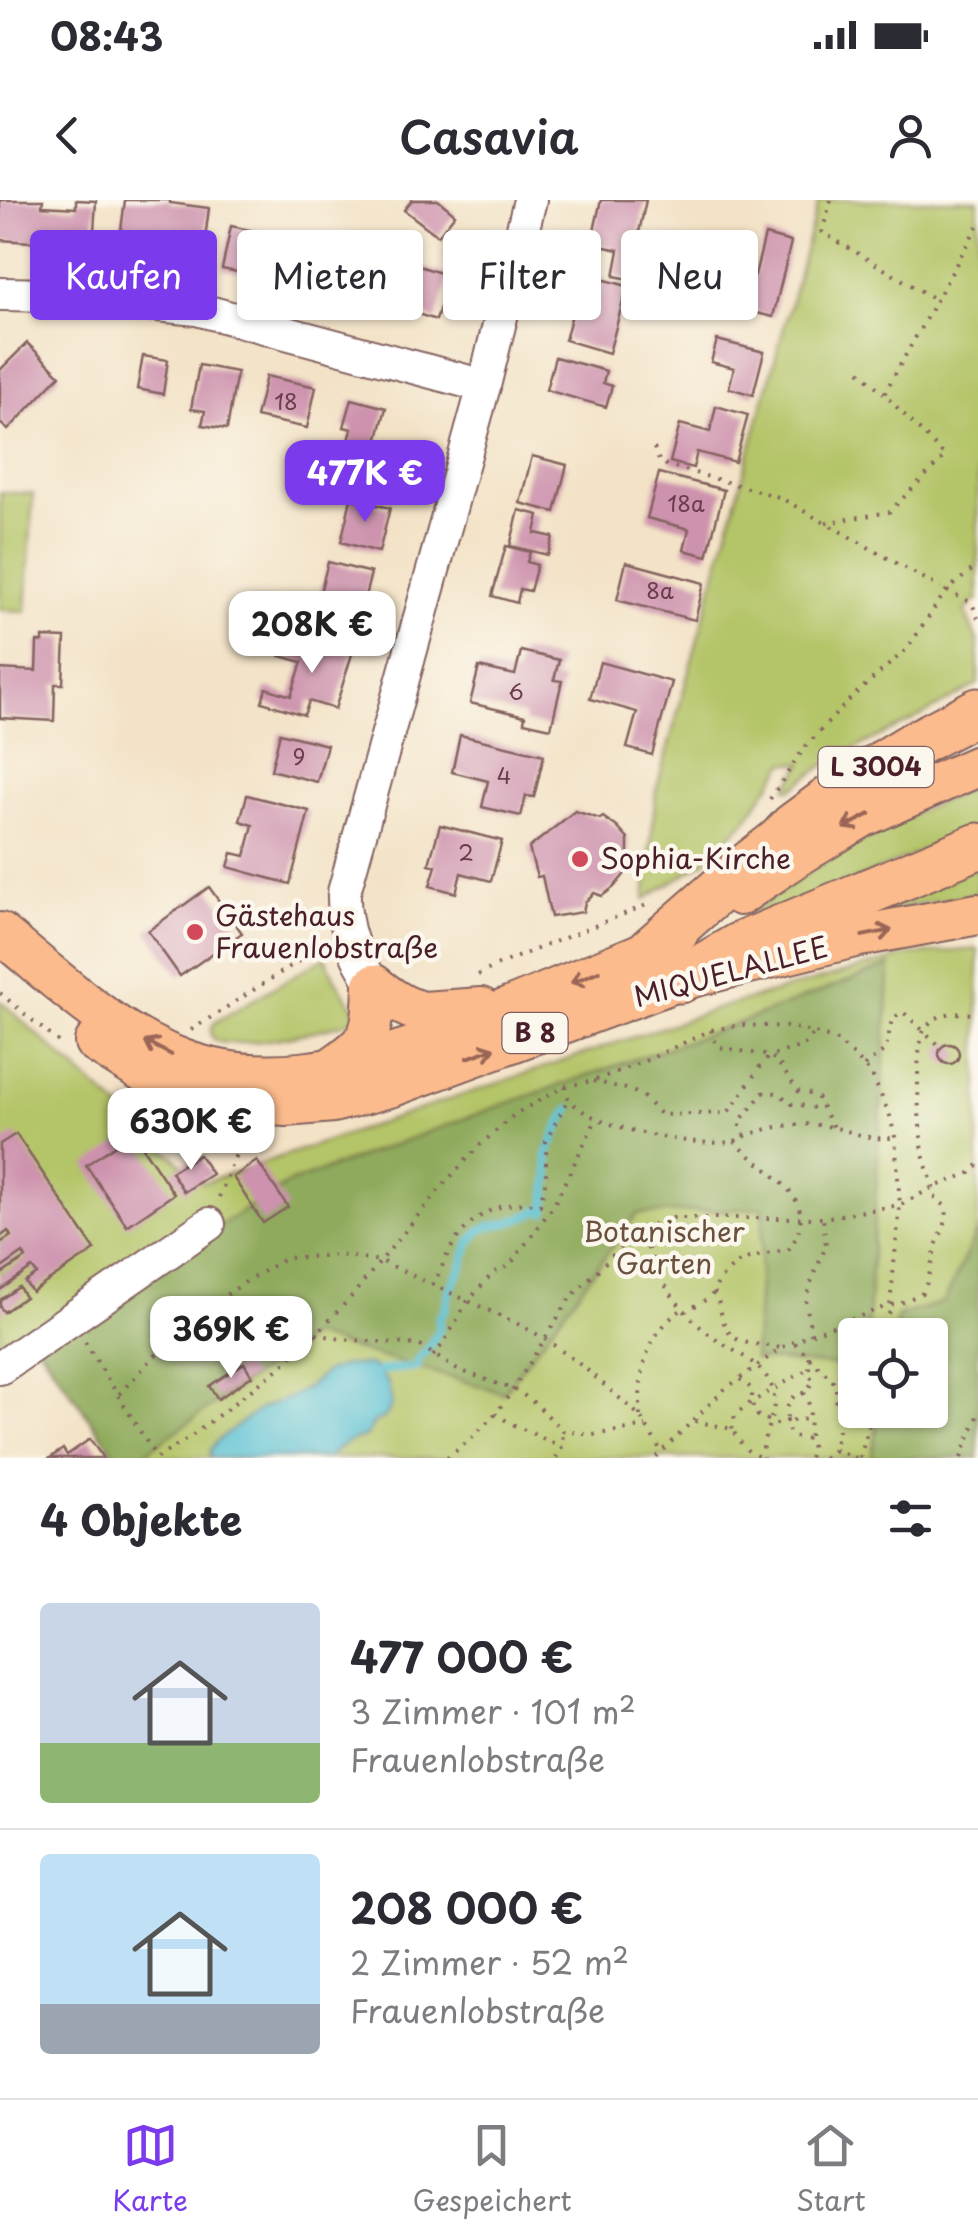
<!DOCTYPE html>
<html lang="de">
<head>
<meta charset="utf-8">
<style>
  :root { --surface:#fff; --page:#f2f2f3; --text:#2b2b33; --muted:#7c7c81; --line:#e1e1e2; --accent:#7c3aed }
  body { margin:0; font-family:"Playpen Sans",sans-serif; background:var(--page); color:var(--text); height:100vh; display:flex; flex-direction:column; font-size:38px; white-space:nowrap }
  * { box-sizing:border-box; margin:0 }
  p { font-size:32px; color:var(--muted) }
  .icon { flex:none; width:55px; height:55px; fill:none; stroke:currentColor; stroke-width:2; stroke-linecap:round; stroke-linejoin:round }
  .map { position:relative; height:1258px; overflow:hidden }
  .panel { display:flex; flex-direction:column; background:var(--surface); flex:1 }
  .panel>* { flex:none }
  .top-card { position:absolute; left:30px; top:30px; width:920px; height:90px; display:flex; gap:20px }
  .tools { position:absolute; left:838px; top:1118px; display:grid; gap:20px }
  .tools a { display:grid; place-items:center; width:110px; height:110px; border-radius:10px; background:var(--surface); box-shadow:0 2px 8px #0004; font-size:50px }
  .price { position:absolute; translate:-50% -85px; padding:0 22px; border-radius:20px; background:#fff; color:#222; font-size:32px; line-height:65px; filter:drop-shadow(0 2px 5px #0008) }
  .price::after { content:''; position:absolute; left:50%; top:60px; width:30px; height:22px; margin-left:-15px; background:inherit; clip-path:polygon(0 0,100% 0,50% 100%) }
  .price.selected { background:var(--accent); color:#fff }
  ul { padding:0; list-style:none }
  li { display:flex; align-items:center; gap:30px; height:250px; padding:0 40px }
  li+li { border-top:2px solid var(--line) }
  li span { display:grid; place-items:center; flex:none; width:280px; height:200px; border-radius:10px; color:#555 }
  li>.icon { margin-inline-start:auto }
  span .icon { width:120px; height:120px; fill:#fffc; stroke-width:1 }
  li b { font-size:42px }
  h2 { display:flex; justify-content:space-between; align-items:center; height:120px; padding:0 40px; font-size:42px }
  .chip { padding:0 35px; border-radius:10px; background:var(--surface); box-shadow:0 2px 8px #0004; font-size:35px; line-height:90px }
  .chip.selected { background:var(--accent); color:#fff }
  .status { display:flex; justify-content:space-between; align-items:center; height:70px; padding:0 50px; background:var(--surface); direction:ltr }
  .status svg { height:28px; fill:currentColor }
  header { display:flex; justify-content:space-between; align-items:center; height:130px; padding:0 40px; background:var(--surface); font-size:45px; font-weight:600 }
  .tab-bar { display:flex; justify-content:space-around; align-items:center; height:140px; border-top:2px solid var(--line); background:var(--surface); font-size:28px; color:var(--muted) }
  .tab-bar a { display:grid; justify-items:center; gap:5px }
  .tab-bar .selected { color:var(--accent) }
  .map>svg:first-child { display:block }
  .green { fill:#b4c467; stroke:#7f7249; stroke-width:2.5; fill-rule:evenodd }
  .forest { fill:#8faa5c; stroke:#6c6444; stroke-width:2.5 }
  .water { fill:#57c0d3; stroke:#50707f; stroke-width:2.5 }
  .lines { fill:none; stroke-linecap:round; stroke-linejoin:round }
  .stream { stroke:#57c0d3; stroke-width:8 }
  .building { fill:#cd92ad }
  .minor-casing { stroke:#856361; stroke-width:36 }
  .major-casing { stroke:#856361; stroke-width:44 }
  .highway-casing { stroke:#856361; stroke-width:49 }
  .path { stroke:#856361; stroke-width:4; stroke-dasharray:2.5 8; stroke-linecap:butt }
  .minor { stroke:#fff; stroke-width:32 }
  .major { stroke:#fbbb8c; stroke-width:40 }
  .highway { stroke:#fbbb8c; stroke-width:45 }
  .oneway { stroke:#9a6557 }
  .poi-dot { fill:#d1495b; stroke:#fbf7ec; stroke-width:4 }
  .labels { text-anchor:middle; stroke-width:9; stroke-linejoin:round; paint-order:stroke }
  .number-label { font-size:22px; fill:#6b3c4c }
  .shield { fill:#fbf7ec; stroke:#7f6065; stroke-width:2.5 }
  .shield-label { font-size:25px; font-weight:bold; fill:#4a1f2b }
  .poi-label { font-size:28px; fill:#4a1f2b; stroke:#fbf7ec; text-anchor:start }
  .street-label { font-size:28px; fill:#4a1f2b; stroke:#fbf7ec }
  .park-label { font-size:28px; fill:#6a513d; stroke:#fbf7ec }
</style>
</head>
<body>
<div class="status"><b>08:43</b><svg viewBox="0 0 49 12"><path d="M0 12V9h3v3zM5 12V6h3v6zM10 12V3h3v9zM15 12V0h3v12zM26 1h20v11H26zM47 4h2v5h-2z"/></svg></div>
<header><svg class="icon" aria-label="back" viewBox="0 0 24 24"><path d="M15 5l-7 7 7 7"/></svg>Casavia<svg class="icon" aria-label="person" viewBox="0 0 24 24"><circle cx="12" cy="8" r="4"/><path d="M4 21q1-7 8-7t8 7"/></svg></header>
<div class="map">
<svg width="978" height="1258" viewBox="0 0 978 1258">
  <rect width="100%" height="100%" fill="#fbf7ec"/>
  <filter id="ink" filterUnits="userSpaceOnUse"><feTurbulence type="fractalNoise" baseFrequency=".01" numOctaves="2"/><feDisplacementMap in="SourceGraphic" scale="20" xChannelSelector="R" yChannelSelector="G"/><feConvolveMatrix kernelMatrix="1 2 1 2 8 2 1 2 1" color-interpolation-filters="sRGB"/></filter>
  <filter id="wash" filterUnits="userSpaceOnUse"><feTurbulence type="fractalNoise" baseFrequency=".0048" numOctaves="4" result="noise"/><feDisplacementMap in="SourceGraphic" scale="40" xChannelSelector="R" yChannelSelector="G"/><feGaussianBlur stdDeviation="2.25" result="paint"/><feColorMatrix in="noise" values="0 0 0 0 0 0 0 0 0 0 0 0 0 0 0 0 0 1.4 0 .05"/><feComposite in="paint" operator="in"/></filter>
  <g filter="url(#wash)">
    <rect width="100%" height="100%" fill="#f3e2c6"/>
    <g class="green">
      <path d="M819,0H978V400L972,403L965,412L978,443V484C960,494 941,505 923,515C877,538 831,556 792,589L787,588L803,563H785L746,620L704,662L645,699L656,591Z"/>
      <path d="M0,292L33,294L26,411L0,410Z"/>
      <path d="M978,585V626L757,724L753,712L808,673L885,626Z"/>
      <path d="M978,666V694L918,704L846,722Z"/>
      <path d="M978,749V1258H118L34,1141L0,1163V801L203,983L722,807L908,755ZM855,1135H930V1210H855Z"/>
      <path d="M325,757L335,779L355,809L354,820C334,828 225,854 213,838C209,833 211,829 214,823Z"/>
    </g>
    <g class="forest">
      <path d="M890,765L867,1135H855V1167L754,1159L764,1008L637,1014L503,1193L311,1136L138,1258H118L34,1140L287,984L488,910L736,824Z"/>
      <path d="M978,1029V1258H871L880,1210H930V1135H894L898,1116L944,1102Z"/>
    </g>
    <path class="water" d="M346,1165H369L379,1171L388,1184L392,1204L386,1216L374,1223L365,1237C349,1240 339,1245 329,1258H210V1250L217,1241L260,1209L288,1198L308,1187L325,1172Z"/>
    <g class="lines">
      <path class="stream" d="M379,1171L417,1167L418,1159L428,1149L439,1129V1117L445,1110L450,1088L462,1067L469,1044L481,1030L490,1026L512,1022L540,1010L545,1012L549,977L547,955L562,921L570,909"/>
    </g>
    <g id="blocks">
      <g class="building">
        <path d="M0,0H43L42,6L76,8V0L96,1L93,46L0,40Z"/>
        <path d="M125,0H170V3L209,8L202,63L123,52L124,46L119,45Z"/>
        <path d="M412,0H438L455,14L438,36L404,10Z"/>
        <path d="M601,0H646L629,79L614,76L619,50L591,44Z"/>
        <path d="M231,26L287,38L278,80L222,69Z"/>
        <path d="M765,35L791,42L773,117L706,101L714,65L755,75Z"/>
        <path d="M316,45L377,58L368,100L307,88Z"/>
        <path d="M416,65L450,76L436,120L402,109Z"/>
        <path d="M583,74L627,86L609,153L565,140Z"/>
        <path d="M717,140L764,152L753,195L729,188L734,168L711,162Z"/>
        <path d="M27,143L60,175L8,230L0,223V170Z"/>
        <path d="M143,156L168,160L163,194L137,189Z"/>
        <path d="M555,157L606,171L603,183L612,186L606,207L546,190Z"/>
        <path d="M199,165L237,172L227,229L202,225L205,211L191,209Z"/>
        <path d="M266,176L316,187L307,228L256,217Z"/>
        <path d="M352,199L386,208L374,253L384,267L345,256L352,229L344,227Z"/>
        <path d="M716,206L748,215L735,262L697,252L693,268L670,262L680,224L710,232Z"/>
        <path d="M532,256L567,265L555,312L520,303Z"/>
        <path d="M659,273L724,290L707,356L684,350L689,329L647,318Z"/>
        <path d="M351,299L390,308L379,352L341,342Z"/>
        <path d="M519,310L539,315L535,333L553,337L548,355L510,346Z"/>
        <path d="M506,346L530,352L527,362L537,365L530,391L520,389L517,403L492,396Z"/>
        <path d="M328,362L371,373L359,420L340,415L334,438L310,432Z"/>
        <path d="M626,362L704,383L695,420L617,400Z"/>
        <path d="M287,434L352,454L335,509L309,501L304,515L262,502L266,488L291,496L302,462L280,456Z"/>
        <path d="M43,437L65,438L63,484H55L54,521L0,518V469L36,471L37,442H43Z"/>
        <path d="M521,451L559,460L554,480L562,481L551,528L524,522L525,516L470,503L479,467L515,475Z"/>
        <path d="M600,462L672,482L652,555L627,548L637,512L590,499Z"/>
        <path d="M280,533L327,545L317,582L271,570Z"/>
        <path d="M460,535L544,555L534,597L526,596L521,616L482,607L488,581L452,572Z"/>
        <path d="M247,595L309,611L290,684L228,667L232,653L245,656L253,625L240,621Z"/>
        <path d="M575,611L600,619L603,617L617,627L628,639V670L614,687L602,696L594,693L585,702L583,712L551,717L542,676L537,677L529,648Z"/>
        <path d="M440,625L502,641L491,681L461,673L456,693L430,686L436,666L429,664Z"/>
        <path d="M209,687L242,733L180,776L148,731Z"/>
        <circle cx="949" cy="854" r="10"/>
        <path d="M133,933L174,994L127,1026L86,965Z"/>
        <path d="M16,934L95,1050L32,1092L25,1082L37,1074L32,1068L0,1090V1075L26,1058L23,1053L0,1069V1043L11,1036L8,1031L0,1037V944Z"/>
        <path d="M199,955L212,974L184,992L171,972Z"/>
        <path d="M257,961L288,1007L263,1023L233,977Z"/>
        <path d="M19,1087L25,1097L4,1112L0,1107V1100Z"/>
        <path d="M244,1163L252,1176L218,1199L209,1186Z"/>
        <path d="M90,1239L103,1258H50L63,1249L67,1255Z"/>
      </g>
    </g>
  </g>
  <g filter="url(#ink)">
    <use href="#blocks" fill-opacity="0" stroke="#856361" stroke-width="2.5"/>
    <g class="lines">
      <defs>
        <g id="minor">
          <path d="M0,94L57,95L197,109L484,186"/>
          <path d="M374,785C354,755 343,728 344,692L484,186L530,0"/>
          <path d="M0,1168L209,1024"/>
        </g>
        <g id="major">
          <path d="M740,695L799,655L862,617L978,566"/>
          <path d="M0,733C57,779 114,835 183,860C261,889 349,870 424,843L650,750L678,733"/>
          <path d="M374,785C389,797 404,808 423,812L481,808"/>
          <path d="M95,842L154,879L202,897L254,904L286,906L333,902L390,887L680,780L859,736L978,714"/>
          <path d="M331,868C373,839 372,836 374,785"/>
        </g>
        <g id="highway">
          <path d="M650,750L744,668L780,640L793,626L854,581L913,545L978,511"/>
          <path d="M680,780L740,745L978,646"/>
        </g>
      </defs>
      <use href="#minor" class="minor-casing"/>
      <use href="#major" class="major-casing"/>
      <use href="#highway" class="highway-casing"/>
      <g class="path">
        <path d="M831,0L822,32L936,100"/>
        <path d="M860,171L884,194"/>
        <path d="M654,248L660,263L779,297L941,388"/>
        <path d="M826,323L889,312L945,256L884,194L978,25"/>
        <path d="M947,391L972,403L978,418"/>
        <path d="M770,599L805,547L852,497L907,449L946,391L978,365"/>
        <path d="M478,775L502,763L649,704"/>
        <path d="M0,793L62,845"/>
        <path d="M191,830L322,746"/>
        <path d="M711,830L714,840L719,847L770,856L777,861L798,891L814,895L822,902V908L833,927"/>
        <path d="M864,866L886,849L892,819L903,812L941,847"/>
        <path d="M593,881L631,890L643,897L661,915L727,913L732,908L761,865L770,856L803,846L815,833"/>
        <path d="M565,886C566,890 567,897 570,900C591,929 702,949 735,941C762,974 827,996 789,1049L749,1058L736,1064L720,1079L711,1097L686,1111"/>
        <path d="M745,936L740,928V921L763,893C777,890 782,896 792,904C803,904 811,909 822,908"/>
        <path d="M735,941C763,927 801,920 832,927C855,932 871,942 895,937"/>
        <path d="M219,997L243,936"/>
        <path d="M640,1028C646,1043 651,1058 658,1072C670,1097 692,1122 714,1138C736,1154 770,1165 774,1196C776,1218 760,1236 763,1258"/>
        <path d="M432,1085C440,1074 444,1060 451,1048C470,1015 502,998 540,1005L546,979V941L568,899"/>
        <path d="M714,1092C720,1102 720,1112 724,1123C733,1149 760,1142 780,1148"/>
        <path d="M316,1134L341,1139L419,1145L456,1169L518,1191L537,1205L563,1231L593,1235L646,1226"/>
        <path d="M811,1134L806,1101L809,1087L826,1046L823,1018"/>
        <path d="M887,1135L890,1105L901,1103L922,1093C931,1077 931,1062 936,1046C941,1031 949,1023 946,1007L934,996C934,982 927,971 924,958C919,930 914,859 923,833C925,827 933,819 939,817C950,811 966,814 978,814"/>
        <path d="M85,1142L156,1257"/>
        <path d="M795,1143L836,1184V1206L841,1215L834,1250L857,1258"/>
        <path d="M433,1156L443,1144L467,1102L493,1073L510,1065L552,1008L597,918"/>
        <path d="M809,1156V1175L814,1181L804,1193C813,1207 809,1222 809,1239"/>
        <path d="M740,1179L752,1189V1204L758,1216L777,1224L787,1221V1227L791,1236L809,1239L812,1248L809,1258"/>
        <path d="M804,1193C789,1194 786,1207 787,1221L809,1219"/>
        <path d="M119,1194L152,1159L199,1113L253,1077L286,1058L340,1055L381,1061L516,1123L544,1138L586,1169L640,1216L660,1249"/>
        <path d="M495,1214L512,1224L562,1247"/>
        <path d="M640,1216C639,1171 644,1135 684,1108"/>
        <path d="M695,1221L732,1229C741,1244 747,1255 765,1258"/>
        <path d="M732,1229L735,1215L747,1205L808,1169"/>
        <path d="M157,1258L189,1238L277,1170L316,1134L351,1097L443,985L480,945L515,914L565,886L593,881L647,860L711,830L741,825L767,826L791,827L815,833L834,839L856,857L872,875L890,916L895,937L900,1005L890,1105L811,1134L781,1148L724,1190L655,1258"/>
        <path d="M447,1258L472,1238L495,1214L513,1190L570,1098L640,1028L673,1018H823L900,1005L934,987L970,973L978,965"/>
        <path d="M556,1258L562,1247L563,1231"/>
        <path d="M824,1258L834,1250"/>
        <path d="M860,1258L873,1210"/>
        <path d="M961,1258L978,1216"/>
      </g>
      <use href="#minor" class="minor"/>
      <use href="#major" class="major"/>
      <use href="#highway" class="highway"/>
    </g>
    <defs><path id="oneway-shaft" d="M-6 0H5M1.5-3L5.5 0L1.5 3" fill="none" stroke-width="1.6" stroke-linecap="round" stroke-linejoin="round" transform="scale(2.5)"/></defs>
    <g class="oneway">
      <use href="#oneway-shaft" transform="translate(857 621) rotate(152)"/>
      <use href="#oneway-shaft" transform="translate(877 733) rotate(-11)"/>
      <use href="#oneway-shaft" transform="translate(585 777) rotate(157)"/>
      <use href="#oneway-shaft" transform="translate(158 848) rotate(-153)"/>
      <use href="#oneway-shaft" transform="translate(481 853) rotate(-20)"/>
    </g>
  </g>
  <g class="poi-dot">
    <circle cx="580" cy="659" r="10"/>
    <circle cx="195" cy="732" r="10"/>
  </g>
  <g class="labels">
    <g class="number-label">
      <text x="286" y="210">18</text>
      <text x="686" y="312">18a</text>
      <text x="660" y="399">8a</text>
      <text x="516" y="500">6</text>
      <text x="299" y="565">9</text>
      <text x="504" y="584">4</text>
      <text x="466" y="661">2</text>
    </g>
    <g class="shield">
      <rect x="818.5" y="547" width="115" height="40" rx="8"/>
      <rect x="502.5" y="813" width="65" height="40" rx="8"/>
    </g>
    <g class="shield-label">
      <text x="876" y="576">L 3004</text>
      <text x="535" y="842">B 8</text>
    </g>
    <g class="poi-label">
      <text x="600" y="669">Sophia-Kirche</text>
      <text x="215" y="726">Gästehaus<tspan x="215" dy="32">Frauenlobstraße</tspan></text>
    </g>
    <g class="street-label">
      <text transform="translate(731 772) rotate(-15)" y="10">MIQUELALLEE</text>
    </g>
    <g class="park-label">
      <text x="664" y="1042">Botanischer<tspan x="664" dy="32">Garten</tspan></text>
    </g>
  </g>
</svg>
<div class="tools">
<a><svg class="icon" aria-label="locate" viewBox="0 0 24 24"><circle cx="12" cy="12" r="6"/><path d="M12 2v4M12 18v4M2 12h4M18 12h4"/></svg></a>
</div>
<b class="price selected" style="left:365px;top:325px">477K €</b>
<b class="price" style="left:312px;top:476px">208K €</b>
<b class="price" style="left:191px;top:973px">630K €</b>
<b class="price" style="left:231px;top:1181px">369K €</b>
<div class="top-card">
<a class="chip selected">Kaufen</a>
<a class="chip">Mieten</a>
<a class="chip">Filter</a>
<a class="chip">Neu</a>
</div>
</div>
<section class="panel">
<h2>4 Objekte<svg class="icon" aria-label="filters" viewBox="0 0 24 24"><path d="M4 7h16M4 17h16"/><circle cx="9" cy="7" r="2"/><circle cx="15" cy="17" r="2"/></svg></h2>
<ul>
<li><span style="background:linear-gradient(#c9d6e8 70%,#8fb573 0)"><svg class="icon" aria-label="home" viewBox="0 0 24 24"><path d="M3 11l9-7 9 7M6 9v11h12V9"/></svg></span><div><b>477 000 €</b><p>3 Zimmer · 101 m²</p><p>Frauenlobstraße</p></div></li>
<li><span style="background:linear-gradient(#bfe0f5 75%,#9aa5b1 0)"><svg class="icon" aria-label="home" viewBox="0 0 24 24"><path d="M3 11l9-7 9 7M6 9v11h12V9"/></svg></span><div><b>208 000 €</b><p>2 Zimmer · 52 m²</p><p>Frauenlobstraße</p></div></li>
</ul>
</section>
<nav class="tab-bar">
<a class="selected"><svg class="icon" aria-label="map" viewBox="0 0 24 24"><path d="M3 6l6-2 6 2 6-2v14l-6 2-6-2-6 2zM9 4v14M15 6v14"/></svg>Karte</a>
<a><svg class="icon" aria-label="saved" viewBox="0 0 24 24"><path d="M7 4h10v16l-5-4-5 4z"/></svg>Gespeichert</a>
<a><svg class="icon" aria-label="home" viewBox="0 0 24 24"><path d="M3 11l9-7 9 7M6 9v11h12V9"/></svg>Start</a>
</nav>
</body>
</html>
